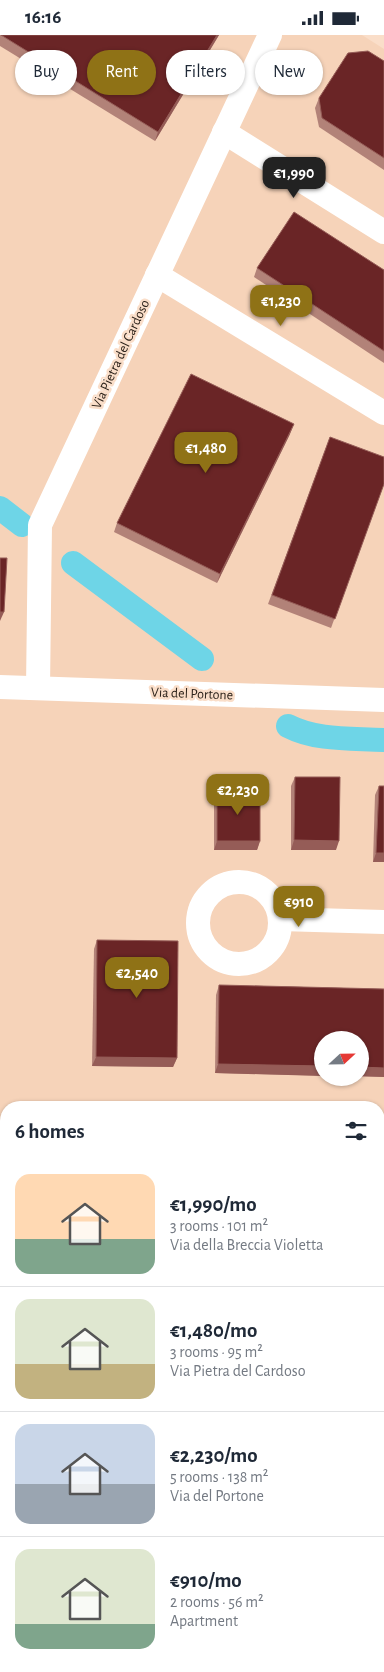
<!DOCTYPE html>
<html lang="en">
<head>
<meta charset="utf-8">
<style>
  :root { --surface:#fff; --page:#f2f2f3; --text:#1f2937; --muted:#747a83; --line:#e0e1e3; --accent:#8f7216 }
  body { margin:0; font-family:"Alegreya Sans",sans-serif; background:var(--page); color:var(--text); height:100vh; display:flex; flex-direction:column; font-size:19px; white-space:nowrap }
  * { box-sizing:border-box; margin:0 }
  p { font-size:16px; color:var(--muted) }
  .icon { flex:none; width:28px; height:28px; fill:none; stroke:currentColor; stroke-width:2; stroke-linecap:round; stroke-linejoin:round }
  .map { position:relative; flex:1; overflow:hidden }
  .drawer { position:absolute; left:0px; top:1066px; width:385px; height:571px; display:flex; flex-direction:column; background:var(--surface); border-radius:20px 20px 0 0; box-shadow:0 1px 4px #0004 }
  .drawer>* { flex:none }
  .banner { position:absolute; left:15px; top:15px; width:355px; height:45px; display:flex; gap:10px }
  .needle { width:32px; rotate:68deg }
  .controls { position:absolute; left:314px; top:996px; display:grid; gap:10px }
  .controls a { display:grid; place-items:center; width:55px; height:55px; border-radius:50%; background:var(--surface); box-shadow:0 1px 4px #0004; font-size:25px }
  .price { position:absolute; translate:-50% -42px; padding:0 11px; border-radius:10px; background:var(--accent); color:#fff; font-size:16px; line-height:32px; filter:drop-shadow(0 1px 2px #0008) }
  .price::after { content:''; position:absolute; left:50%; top:30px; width:15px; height:11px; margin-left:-8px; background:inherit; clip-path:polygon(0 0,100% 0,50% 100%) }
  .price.active { background:#222; color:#fff }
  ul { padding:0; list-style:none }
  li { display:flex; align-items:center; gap:15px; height:125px; padding:0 15px }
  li+li { border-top:1px solid var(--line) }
  li span { display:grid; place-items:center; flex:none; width:140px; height:100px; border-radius:15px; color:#555 }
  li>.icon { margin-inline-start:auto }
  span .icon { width:60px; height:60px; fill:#fffc; stroke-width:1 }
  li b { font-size:21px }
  h2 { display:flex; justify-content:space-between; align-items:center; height:60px; padding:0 15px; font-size:21px }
  .tag { padding:0 18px; border-radius:22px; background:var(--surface); box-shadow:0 1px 4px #0004; font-size:18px; line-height:45px }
  .tag.active { background:var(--accent); color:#fff }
  .status { display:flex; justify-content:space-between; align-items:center; height:35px; padding:0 25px; background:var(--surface); direction:ltr }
  .status svg { height:14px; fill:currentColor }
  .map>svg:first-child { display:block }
  .built { fill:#f6d3b9; fill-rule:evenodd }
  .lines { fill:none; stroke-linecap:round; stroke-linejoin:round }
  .canal { stroke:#6ed5e7; stroke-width:24 }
  .street { stroke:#fff; stroke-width:24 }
  .primary { stroke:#e3a78c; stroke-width:28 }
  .wall { fill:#b28278 }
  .shaded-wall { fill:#955c57 }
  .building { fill:#6a2526; stroke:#955c57 }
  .labels { text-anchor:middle; stroke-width:5; stroke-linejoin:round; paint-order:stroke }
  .street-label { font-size:14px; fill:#2d231b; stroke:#fadec9 }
</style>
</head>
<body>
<div class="status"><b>16:16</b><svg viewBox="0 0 49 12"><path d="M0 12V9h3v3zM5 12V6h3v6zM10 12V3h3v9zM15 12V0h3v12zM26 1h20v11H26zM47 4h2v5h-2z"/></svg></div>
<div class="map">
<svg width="384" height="1637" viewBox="0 0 384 1637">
  <rect width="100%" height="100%" fill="#fadec9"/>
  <path class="built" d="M0,0H362L384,14V1511L379,1512V1072H6V1569L0,1570ZM322,1005H360V1042H322Z"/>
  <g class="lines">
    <g class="canal">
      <path d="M0,473L22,490"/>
      <path d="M73,528L202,624"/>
      <path d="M288,691C317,706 352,703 384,705"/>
    </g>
    <g class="street">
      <path d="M224,97L384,197"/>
      <path d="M157,240L384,378"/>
      <path d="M0,652L384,665"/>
      <path d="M38,653L40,490L270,0"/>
      <circle cx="239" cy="888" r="41"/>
      <path d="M280,884L384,887"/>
    </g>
    <g class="primary">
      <path d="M379,1530L384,1529"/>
      <path d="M0,1590L6,1589"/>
    </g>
  </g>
  <g class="wall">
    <path d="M0,0H219L155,106L0,11Z"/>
    <path d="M384,26V135L319,92L315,73L319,63Z"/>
    <path d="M257,233L384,235V328L254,242Z"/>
    <path d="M290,399L217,548L114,497L117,488Z"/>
    <path d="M330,402L384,449L331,593L268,569Z"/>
    <path d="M295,742L336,815H291V751Z"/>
    <path d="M379,751H384V827H373L375,760Z"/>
    <path d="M217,757L260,806L257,815H214V766Z"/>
    <path d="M97,905L177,1023L173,1032L92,1031L94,914Z"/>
    <path d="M219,950L384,954V1042L215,1038L216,960Z"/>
  </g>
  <g class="shaded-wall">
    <path d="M217,0H219L155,106L158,97Z"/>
    <path d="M294,389L290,399L217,548L220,539Z"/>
    <path d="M0,577H4L0,586Z"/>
    <path d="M294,805L339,806L336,815H291Z"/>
    <path d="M217,806H260L257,815H214Z"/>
    <path d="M376,818H384V827H373Z"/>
    <path d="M96,1022L177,1023L173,1032L92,1031Z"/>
    <path d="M218,1029L322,1031V1041L215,1038Z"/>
    <path d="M360,1032L384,1033V1042L360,1041Z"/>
    <path d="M379,1211H384V1221L379,1220Z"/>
    <rect x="379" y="1398" width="5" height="10"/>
  </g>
  <g class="building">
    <path d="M1,0H217L158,97Z"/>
    <path d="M368,16L384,26V123L322,83L319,63L348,18Z"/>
    <path d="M294,177L384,235V316L257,233Z"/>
    <path d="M191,339L294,389L220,539L117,488Z"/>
    <path d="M330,402L384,422V449L335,584L272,560Z"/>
    <path d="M0,523H7L4,577H0Z"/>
    <path d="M295,742H340L339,806L294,805Z"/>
    <path d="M379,751H384V818H376Z"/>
    <rect x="217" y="757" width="43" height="49"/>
    <path d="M97,905L178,906L177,1023L96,1022Z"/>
    <path d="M219,950L384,954V1033L360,1032V1005H322V1031L218,1029Z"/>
    <rect x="379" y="1107" width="5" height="104"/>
    <rect x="379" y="1328" width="5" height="70"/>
  </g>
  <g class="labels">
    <g class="street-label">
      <text transform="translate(120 319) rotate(-65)" y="5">Via Pietra del Cardoso</text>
      <text transform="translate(192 658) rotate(2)" y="5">Via del Portone</text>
    </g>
  </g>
</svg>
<div class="controls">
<a><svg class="needle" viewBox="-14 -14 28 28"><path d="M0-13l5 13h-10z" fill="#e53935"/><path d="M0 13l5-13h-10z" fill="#747a83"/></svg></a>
</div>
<b class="price active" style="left:294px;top:164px">€1,990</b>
<b class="price" style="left:281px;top:292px">€1,230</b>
<b class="price" style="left:206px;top:439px">€1,480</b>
<b class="price" style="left:238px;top:781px">€2,230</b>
<b class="price" style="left:299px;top:893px">€910</b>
<b class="price" style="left:137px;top:964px">€2,540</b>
<div class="banner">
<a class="tag">Buy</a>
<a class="tag active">Rent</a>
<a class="tag">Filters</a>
<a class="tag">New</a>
</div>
<section class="drawer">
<h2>6 homes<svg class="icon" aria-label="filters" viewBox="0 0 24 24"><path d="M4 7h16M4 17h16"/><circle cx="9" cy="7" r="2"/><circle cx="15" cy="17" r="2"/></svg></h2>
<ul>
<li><span style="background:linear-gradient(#ffd9b3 65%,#7fa58c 0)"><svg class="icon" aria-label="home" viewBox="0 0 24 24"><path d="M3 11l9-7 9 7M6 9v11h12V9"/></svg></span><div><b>€1,990/mo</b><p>3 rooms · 101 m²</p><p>Via della Breccia Violetta</p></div></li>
<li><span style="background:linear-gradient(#dfe7d0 65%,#c2b280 0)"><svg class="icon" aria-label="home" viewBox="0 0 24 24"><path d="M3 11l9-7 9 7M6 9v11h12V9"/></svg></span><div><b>€1,480/mo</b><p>3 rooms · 95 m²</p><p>Via Pietra del Cardoso</p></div></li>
<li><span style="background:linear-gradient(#c9d6e8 60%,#9aa5b1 0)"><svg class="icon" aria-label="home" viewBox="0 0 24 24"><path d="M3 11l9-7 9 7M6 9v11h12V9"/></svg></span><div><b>€2,230/mo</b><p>5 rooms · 138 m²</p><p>Via del Portone</p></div></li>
<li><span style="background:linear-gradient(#dfe7d0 75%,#7fa58c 0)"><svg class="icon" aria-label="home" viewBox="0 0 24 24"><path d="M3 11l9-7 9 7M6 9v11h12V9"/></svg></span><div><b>€910/mo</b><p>2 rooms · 56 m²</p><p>Apartment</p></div></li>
</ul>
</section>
</div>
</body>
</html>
